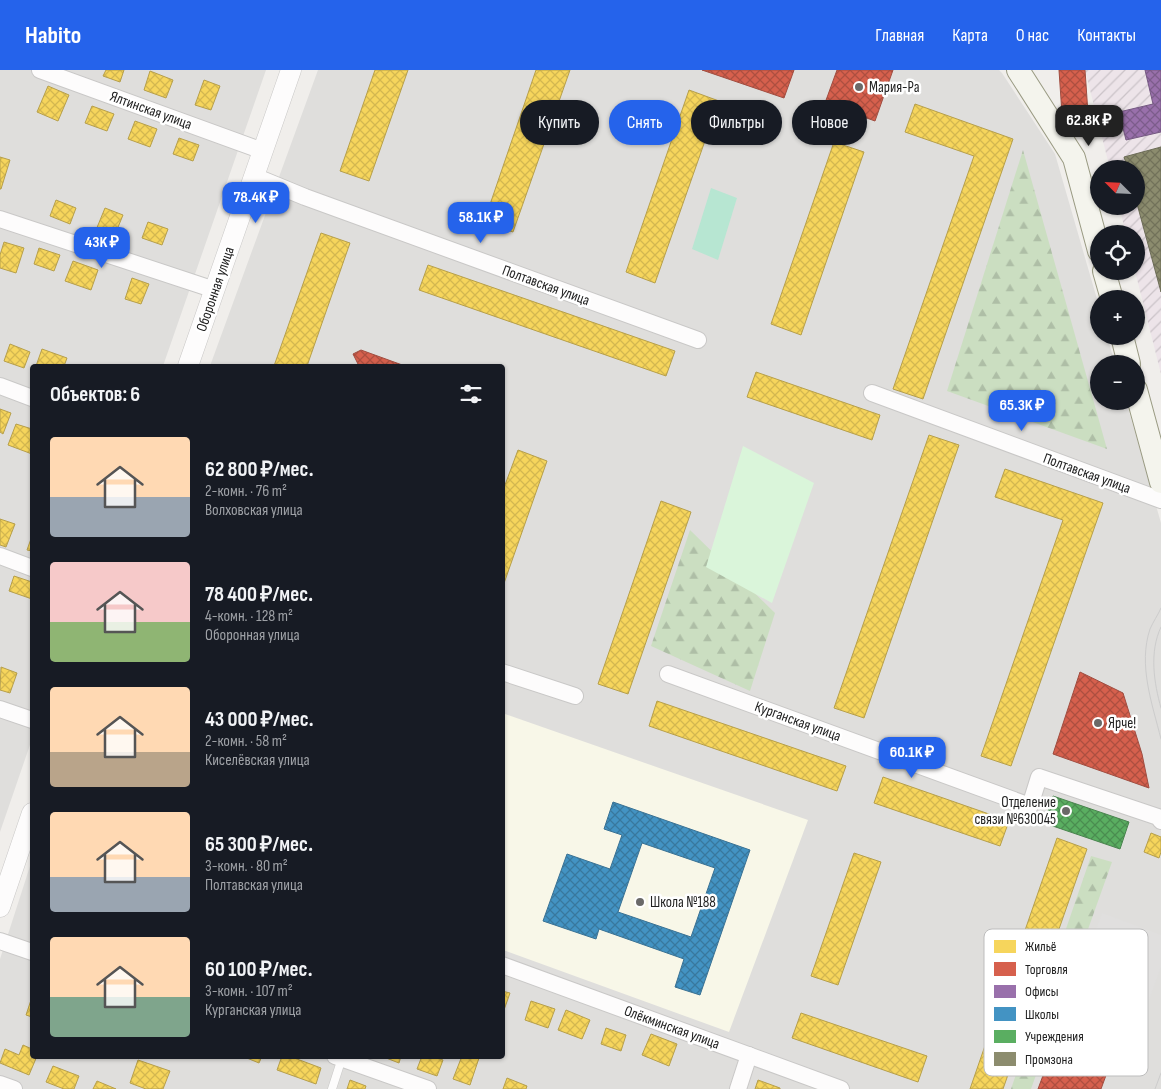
<!DOCTYPE html>
<html lang="ru">
<head>
<meta charset="utf-8">
<style>
  :root { --surface:#171b24; --page:#20242c; --text:#f1f3f6; --muted:#9ea1a6; --accent:#2563eb }
  body { margin:0; font-family:"Sofia Sans Condensed",sans-serif; background:var(--page); color:var(--text); height:100vh; display:flex; flex-direction:column; font-size:19px; white-space:nowrap }
  * { box-sizing:border-box; margin:0 }
  p { font-size:16px; color:var(--muted) }
  .icon { flex:none; width:28px; height:28px; fill:none; stroke:currentColor; stroke-width:2; stroke-linecap:round; stroke-linejoin:round }
  .map { position:relative; flex:1; overflow:hidden }
  .drawer { position:absolute; left:30px; top:294px; width:475px; height:695px; display:flex; flex-direction:column; background:var(--surface); border-radius:5px; box-shadow:0 1px 4px #0004 }
  .drawer>* { flex:none }
  .top-card { position:absolute; left:520px; top:30px; width:475px; height:45px; display:flex; gap:10px }
  .needle { width:32px; rotate:294deg }
  .buttons { position:absolute; left:1090px; top:90px; display:grid; gap:10px }
  .buttons a { display:grid; place-items:center; width:55px; height:55px; border-radius:50%; background:var(--surface); box-shadow:0 1px 4px #0004; font-size:25px }
  .price { position:absolute; translate:-50% -42px; padding:0 11px; border-radius:10px; background:var(--accent); color:#fff; font-size:16px; line-height:32px; filter:drop-shadow(0 1px 2px #0008) }
  .price::after { content:''; position:absolute; left:50%; top:30px; width:15px; height:11px; margin-left:-8px; background:inherit; clip-path:polygon(0 0,100% 0,50% 100%) }
  .price.current { background:#222; color:#fff }
  ul { padding:0; list-style:none }
  li { display:flex; align-items:center; gap:15px; height:125px; padding:0 20px }
  li span { display:grid; place-items:center; flex:none; width:140px; height:100px; border-radius:5px; color:#555 }
  li>.icon { margin-inline-start:auto }
  span .icon { width:60px; height:60px; fill:#fffc; stroke-width:1 }
  li b { font-size:21px }
  h2 { display:flex; justify-content:space-between; align-items:center; height:60px; padding:0 20px; font-size:21px }
  .chip { padding:0 18px; border-radius:22px; background:var(--surface); box-shadow:0 1px 4px #0004; font-size:18px; line-height:45px }
  .chip.current { background:var(--accent); color:#fff }
  header { display:flex; align-items:center; gap:30px; box-sizing:border-box; height:70px; padding:0 25px; background:var(--accent); color:#fff }
  header strong { font-size:24px }
  nav { display:flex; gap:28px; margin-inline-start:auto; font-size:18px }
  .map>svg:first-child { display:block }
  .residential { fill:#dfdedc }
  .industrial { fill:url(#industrial-furrows) }
  .education { fill:#f8f7e8 }
  .forest { fill:url(#forest-firs) }
  .park { fill:#daf5da }
  .pitch { fill:#b7e6d2 }
  .parking { fill:#e0dfde }
  .homes { fill:url(#homes-cross-hatch); stroke:#b69f4b }
  .shops { fill:url(#shops-cross-hatch); stroke:#a04d40 }
  .offices { fill:url(#offices-cross-hatch); stroke:#755982 }
  .schools { fill:url(#schools-cross-hatch); stroke:#397193; fill-rule:evenodd }
  .public { fill:url(#public-cross-hatch); stroke:#49844e }
  .industry { fill:url(#industry-cross-hatch); stroke:#6c6c57 }
  .lines { fill:none; stroke-linecap:round; stroke-linejoin:round }
  .service-casing { stroke:#c9c8c7; stroke-width:9 }
  .minor-casing { stroke:#c9c8c7; stroke-width:18 }
  .tertiary-casing { stroke:#c9c8c7; stroke-width:21 }
  .secondary-casing { stroke:#999a82; stroke-width:24 }
  .service { stroke:#fdfcfc; stroke-width:8 }
  .minor { stroke:#fdfcfc; stroke-width:16 }
  .tertiary { stroke:#fdfcfc; stroke-width:20 }
  .secondary { stroke:#f4f4ed; stroke-width:22 }
  .tram { stroke:#ccc; stroke-width:1 }
  .poi-dot { fill:#6a6968; stroke:#fff; stroke-width:2 }
  .labels { text-anchor:middle; stroke-width:5; stroke-linejoin:round; paint-order:stroke }
  .poi-label { font-size:15px; fill:#222; stroke:#fff; text-anchor:start }
  .street-label { font-size:15px; fill:#222; stroke:#fff }
  .key { fill:#fff; stroke:#bdbdbd; stroke-width:1 }
  .key-label { font-size:14px; fill:#222 }
</style>
</head>
<body>
<header>
<strong>Habito</strong>
<nav><a>Главная</a><a>Карта</a><a>О нас</a><a>Контакты</a></nav>
</header>
<div class="map">
<svg width="1161" height="1019" viewBox="0 0 1161 1019">
  <defs>
    <pattern id="industrial-furrows" width="10" height="10" patternUnits="userSpaceOnUse" patternTransform="scale(1.25)"><rect width="10" height="10" fill="#ede4e9"/><path d="M-1 1l2-2M0 10L10 0M9 11l2-2" fill="none" stroke="#cbc3c8"/></pattern>
    <pattern id="forest-firs" width="22" height="20" patternUnits="userSpaceOnUse" patternTransform="scale(1.25)"><rect width="22" height="20" fill="#cbdec1"/><path d="M5 1l3.5 6h-7zM16 11l3.5 6h-7z" fill="#aebea6"/></pattern>
    <pattern id="homes-cross-hatch" width="8" height="8" patternUnits="userSpaceOnUse" patternTransform="scale(1.25)"><rect width="8" height="8" fill="#f6d55c"/><path d="M0 0l8 8M0 8l8-8" fill="none" stroke="#d3b750"/></pattern>
    <pattern id="shops-cross-hatch" width="8" height="8" patternUnits="userSpaceOnUse" patternTransform="scale(1.25)"><rect width="8" height="8" fill="#d6604d"/><path d="M0 0l8 8M0 8l8-8" fill="none" stroke="#ad4f40"/></pattern>
    <pattern id="offices-cross-hatch" width="8" height="8" patternUnits="userSpaceOnUse" patternTransform="scale(1.25)"><rect width="8" height="8" fill="#9970ab"/><path d="M0 0l8 8M0 8l8-8" fill="none" stroke="#7c5c8b"/></pattern>
    <pattern id="schools-cross-hatch" width="8" height="8" patternUnits="userSpaceOnUse" patternTransform="scale(1.25)"><rect width="8" height="8" fill="#4393c3"/><path d="M0 0l8 8M0 8l8-8" fill="none" stroke="#38789e"/></pattern>
    <pattern id="public-cross-hatch" width="8" height="8" patternUnits="userSpaceOnUse" patternTransform="scale(1.25)"><rect width="8" height="8" fill="#5aae61"/><path d="M0 0l8 8M0 8l8-8" fill="none" stroke="#4a8d50"/></pattern>
    <pattern id="industry-cross-hatch" width="8" height="8" patternUnits="userSpaceOnUse" patternTransform="scale(1.25)"><rect width="8" height="8" fill="#8c8c6e"/><path d="M0 0l8 8M0 8l8-8" fill="none" stroke="#72725a"/></pattern>
  </defs>
  <rect width="100%" height="100%" fill="#f0eeeb"/>
  <g class="residential">
    <path d="M0,0H266L163,296H32V669L0,762Z"/>
    <path d="M318,0H999L1002,3L1055,84L1099,236V266H1107L1115,294H1099V331H1126L1161,453V1019H0V889L32,790V986H502V296H210Z"/>
  </g>
  <path class="industrial" d="M1085,0H1161V304L1135,201L1136,164H1126L1119,136H1136V99H1110Z"/>
  <path class="education" d="M502,643L808,750L729,962L503,880Z"/>
  <g class="forest">
    <path d="M1023,80L1107,379L947,321Z"/>
    <path d="M690,460L775,543L750,621L651,576Z"/>
    <path d="M1091,786L1112,792L1031,1019H1011Z"/>
  </g>
  <path class="park" d="M743,376L814,413L772,533L706,497Z"/>
  <path class="pitch" d="M711,118L737,128L718,190L692,179Z"/>
  <path class="parking" d="M1102,843L1161,865V897L1145,941L1076,915Z"/>
  <g class="homes">
    <path d="M106,0H124L120,12L103,6Z"/>
    <path d="M375,0H408L369,111L340,101Z"/>
    <path d="M536,0H570L513,162L484,152Z"/>
    <path d="M150,1L173,10L166,28L144,20Z"/>
    <path d="M204,10L220,16L211,40L195,35Z"/>
    <path d="M48,16L69,25L58,51L37,42Z"/>
    <path d="M689,20L719,31L655,213L626,202Z"/>
    <path d="M915,34L1013,69L923,329L893,319L974,86L905,62Z"/>
    <path d="M92,36L114,44L107,61L85,53Z"/>
    <path d="M135,51L157,59L150,77L128,69Z"/>
    <path d="M179,68L199,75L193,91L173,84Z"/>
    <path d="M834,72L864,82L801,265L771,254Z"/>
    <path d="M0,87L10,90L1,119H0Z"/>
    <path d="M56,130L76,138L70,154L50,146Z"/>
    <path d="M105,138L123,145L114,167L96,160Z"/>
    <path d="M148,152L168,159L162,175L142,168Z"/>
    <path d="M321,163L350,173L307,296H274Z"/>
    <path d="M4,172L24,178L16,203L0,198V185Z"/>
    <path d="M39,178L60,185L54,201L34,194Z"/>
    <path d="M73,191L98,200L91,220L65,211Z"/>
    <path d="M428,195L675,281L666,306L419,220Z"/>
    <path d="M132,208L149,214L141,234L125,229Z"/>
    <path d="M10,274L30,282L24,298L4,291Z"/>
    <path d="M42,279L67,288L64,296H36Z"/>
    <path d="M756,302L880,345L872,370L747,327Z"/>
    <path d="M0,339L11,343L3,364L0,362Z"/>
    <path d="M16,354L32,359V384L8,375Z"/>
    <path d="M929,365L959,375L864,648L834,638Z"/>
    <path d="M518,380L547,391L502,519V423Z"/>
    <path d="M1005,399L1103,433L1011,696L981,686L1063,450L995,427Z"/>
    <path d="M661,431L691,442L628,624L598,614Z"/>
    <path d="M0,449L15,454L6,477L0,475Z"/>
    <path d="M32,466V481L27,480Z"/>
    <path d="M14,506L32,512V529L9,521Z"/>
    <path d="M1,597L17,603L10,623L0,620Z"/>
    <path d="M657,631L846,696L837,721L649,656Z"/>
    <path d="M883,707L1009,751L1000,776L874,733Z"/>
    <path d="M1151,763L1161,767V782L1159,788L1144,782Z"/>
    <path d="M1057,768L1087,779L1003,1019H970Z"/>
    <path d="M854,783L881,792L838,915L811,906Z"/>
    <path d="M502,921L510,923L504,940L502,939Z"/>
    <path d="M32,927V947L26,945Z"/>
    <path d="M531,931L555,939L548,958L525,950Z"/>
    <path d="M566,940L590,950L582,969L558,960Z"/>
    <path d="M801,943L927,986L918,1012L792,968Z"/>
    <path d="M606,958L626,965L621,981L601,974Z"/>
    <path d="M651,964L677,974L669,996L642,985Z"/>
    <path d="M23,975L32,979V986H37L29,1005L0,993L5,979L19,985Z"/>
    <path d="M242,986H262L259,993Z"/>
    <path d="M282,986H289L321,998L316,1014L277,1000Z"/>
    <path d="M381,986H401L399,993Z"/>
    <path d="M422,986H433L443,990L437,1006L417,999Z"/>
    <path d="M462,986H473L479,988L470,1015L453,1009Z"/>
    <path d="M138,990L170,1001L163,1019H146L130,1013Z"/>
    <path d="M53,996L79,1006L74,1019H64L46,1012Z"/>
    <path d="M507,1008L527,1016L526,1019H503Z"/>
    <path d="M350,1010L366,1016L365,1019H347Z"/>
    <path d="M758,1010L780,1018V1019H755Z"/>
    <path d="M97,1011L116,1019H93Z"/>
  </g>
  <g class="shops">
    <path d="M702,0H794L784,28Z"/>
    <path d="M837,0H893L875,51L825,33Z"/>
    <path d="M1059,0H1085L1089,58L1063,59Z"/>
    <path d="M361,280L405,296H359L353,284Z"/>
    <path d="M1080,602L1123,623L1142,684L1149,718L1053,684Z"/>
    <path d="M1070,933L1098,943L1100,935L1128,945L1101,1019H1038Z"/>
  </g>
  <path class="offices" d="M1145,0H1161V62L1126,70L1119,42L1153,34Z"/>
  <path class="schools" d="M613,732L750,780L700,925L675,917L684,889L599,859L596,869L543,851L567,784L610,799L622,765L604,759ZM642,773L715,798L691,867L618,842Z"/>
  <path class="public" d="M1053,726L1129,752L1120,779L1044,753Z"/>
  <path class="industry" d="M1161,77V222L1136,130V99H1128L1124,87Z"/>
  <g class="lines">
    <defs>
      <path id="service" d="M332,1019L342,988"/>
      <g id="minor">
        <path d="M40,0L263,81"/>
        <path d="M254,106L305,127L698,270"/>
        <path d="M0,149L215,220"/>
        <path d="M0,316L32,328"/>
        <path d="M872,323L1161,430"/>
        <path d="M0,486L32,498"/>
        <path d="M502,602L575,626"/>
        <path d="M668,604L1030,736L1039,707L1158,747L1161,751"/>
        <path d="M0,639L32,650"/>
        <path d="M0,871L32,882"/>
        <path d="M502,895L841,1019"/>
        <path d="M335,986L428,1019"/>
        <path d="M0,1014L14,1019"/>
        <path d="M738,1019L749,985"/>
      </g>
      <g id="tertiary">
        <path d="M188,296L291,0"/>
        <path d="M0,837L32,743"/>
      </g>
      <g id="secondary">
        <path d="M1018,0L1074,88L1099,181"/>
        <path d="M1104,201L1112,229"/>
        <path d="M1122,266L1129,294"/>
        <path d="M1136,320L1161,412"/>
      </g>
    </defs>
    <use href="#service" class="service-casing"/>
    <use href="#minor" class="minor-casing"/>
    <use href="#tertiary" class="tertiary-casing"/>
    <use href="#secondary" class="secondary-casing"/>
    <use href="#service" class="service"/>
    <use href="#minor" class="minor"/>
    <use href="#tertiary" class="tertiary"/>
    <use href="#secondary" class="secondary"/>
    <g class="tram">
      <path d="M1161,538C1158,545 1153,552 1150,559C1138,595 1152,633 1161,669"/>
      <path d="M1161,557C1149,582 1154,613 1161,638"/>
      <path d="M1155,1019L1161,1003"/>
    </g>
  </g>
  <g class="poi-dot">
    <circle cx="859" cy="17" r="5"/>
    <circle cx="1098" cy="653" r="5"/>
    <circle cx="1066" cy="741" r="5"/>
    <circle cx="640" cy="832" r="5"/>
  </g>
  <g class="labels">
    <g class="poi-label">
      <text x="869" y="22">Мария-Ра</text>
      <text x="1108" y="658">Ярче!</text>
      <text x="1056" y="737" text-anchor="end">Отделение<tspan x="1056" dy="17">связи №630045</tspan></text>
      <text x="650" y="837">Школа №188</text>
    </g>
    <g class="street-label">
      <text transform="translate(151 40) rotate(20)" y="5">Ялтинская улица</text>
      <text transform="translate(546 215) rotate(20)" y="5">Полтавская улица</text>
      <text transform="translate(215 219) rotate(-71)" y="5">Оборонная улица</text>
      <text transform="translate(1087 403) rotate(20)" y="5">Полтавская улица</text>
      <text transform="translate(798 651) rotate(20)" y="5">Курганская улица</text>
      <text transform="translate(672 957) rotate(20)" y="5">Олёкминская улица</text>
    </g>
  </g>
  <rect x="984" y="859" width="164" height="147" rx="8" class="key"/>
  <rect x="994" y="870" width="22" height="13" fill="#f6d55c"/>
  <rect x="994" y="892" width="22" height="14" fill="#d6604d"/>
  <rect x="994" y="915" width="22" height="13" fill="#9970ab"/>
  <rect x="994" y="937" width="22" height="14" fill="#4393c3"/>
  <rect x="994" y="960" width="22" height="13" fill="#5aae61"/>
  <rect x="994" y="982" width="22" height="14" fill="#8c8c6e"/>
  <g class="key-label">
    <text x="1025" y="881">Жильё</text>
    <text x="1025" y="904">Торговля</text>
    <text x="1025" y="926">Офисы</text>
    <text x="1025" y="949">Школы</text>
    <text x="1025" y="971">Учреждения</text>
    <text x="1025" y="994">Промзона</text>
  </g>
</svg>
<div class="buttons">
<a><svg class="needle" viewBox="-14 -14 28 28"><path d="M0-13l5 13h-10z" fill="#e53935"/><path d="M0 13l5-13h-10z" fill="#9ea1a6"/></svg></a>
<a><svg class="icon" aria-label="locate" viewBox="0 0 24 24"><circle cx="12" cy="12" r="6"/><path d="M12 2v4M12 18v4M2 12h4M18 12h4"/></svg></a>
<a>+</a>
<a>−</a>
</div>
<b class="price current" style="left:1089px;top:77px">62.8K ₽</b>
<b class="price" style="left:256px;top:154px">78.4K ₽</b>
<b class="price" style="left:481px;top:174px">58.1K ₽</b>
<b class="price" style="left:102px;top:199px">43K ₽</b>
<b class="price" style="left:1022px;top:362px">65.3K ₽</b>
<b class="price" style="left:912px;top:709px">60.1K ₽</b>
<div class="top-card">
<a class="chip">Купить</a>
<a class="chip current">Снять</a>
<a class="chip">Фильтры</a>
<a class="chip">Новое</a>
</div>
<section class="drawer">
<h2>Объектов: 6<svg class="icon" aria-label="filters" viewBox="0 0 24 24"><path d="M4 7h16M4 17h16"/><circle cx="9" cy="7" r="2"/><circle cx="15" cy="17" r="2"/></svg></h2>
<ul>
<li><span style="background:linear-gradient(#ffd9b3 60%,#9aa5b1 0)"><svg class="icon" aria-label="home" viewBox="0 0 24 24"><path d="M3 11l9-7 9 7M6 9v11h12V9"/></svg></span><div><b>62 800 ₽/мес.</b><p>2-комн. · 76 m²</p><p>Волховская улица</p></div></li>
<li><span style="background:linear-gradient(#f6c9c9 60%,#8fb573 0)"><svg class="icon" aria-label="home" viewBox="0 0 24 24"><path d="M3 11l9-7 9 7M6 9v11h12V9"/></svg></span><div><b>78 400 ₽/мес.</b><p>4-комн. · 128 m²</p><p>Оборонная улица</p></div></li>
<li><span style="background:linear-gradient(#ffd9b3 65%,#b9a48a 0)"><svg class="icon" aria-label="home" viewBox="0 0 24 24"><path d="M3 11l9-7 9 7M6 9v11h12V9"/></svg></span><div><b>43 000 ₽/мес.</b><p>2-комн. · 58 m²</p><p>Киселёвская улица</p></div></li>
<li><span style="background:linear-gradient(#ffd9b3 65%,#9aa5b1 0)"><svg class="icon" aria-label="home" viewBox="0 0 24 24"><path d="M3 11l9-7 9 7M6 9v11h12V9"/></svg></span><div><b>65 300 ₽/мес.</b><p>3-комн. · 80 m²</p><p>Полтавская улица</p></div></li>
<li><span style="background:linear-gradient(#ffd9b3 60%,#7fa58c 0)"><svg class="icon" aria-label="home" viewBox="0 0 24 24"><path d="M3 11l9-7 9 7M6 9v11h12V9"/></svg></span><div><b>60 100 ₽/мес.</b><p>3-комн. · 107 m²</p><p>Курганская улица</p></div></li>
</ul>
</section>
</div>
</body>
</html>
